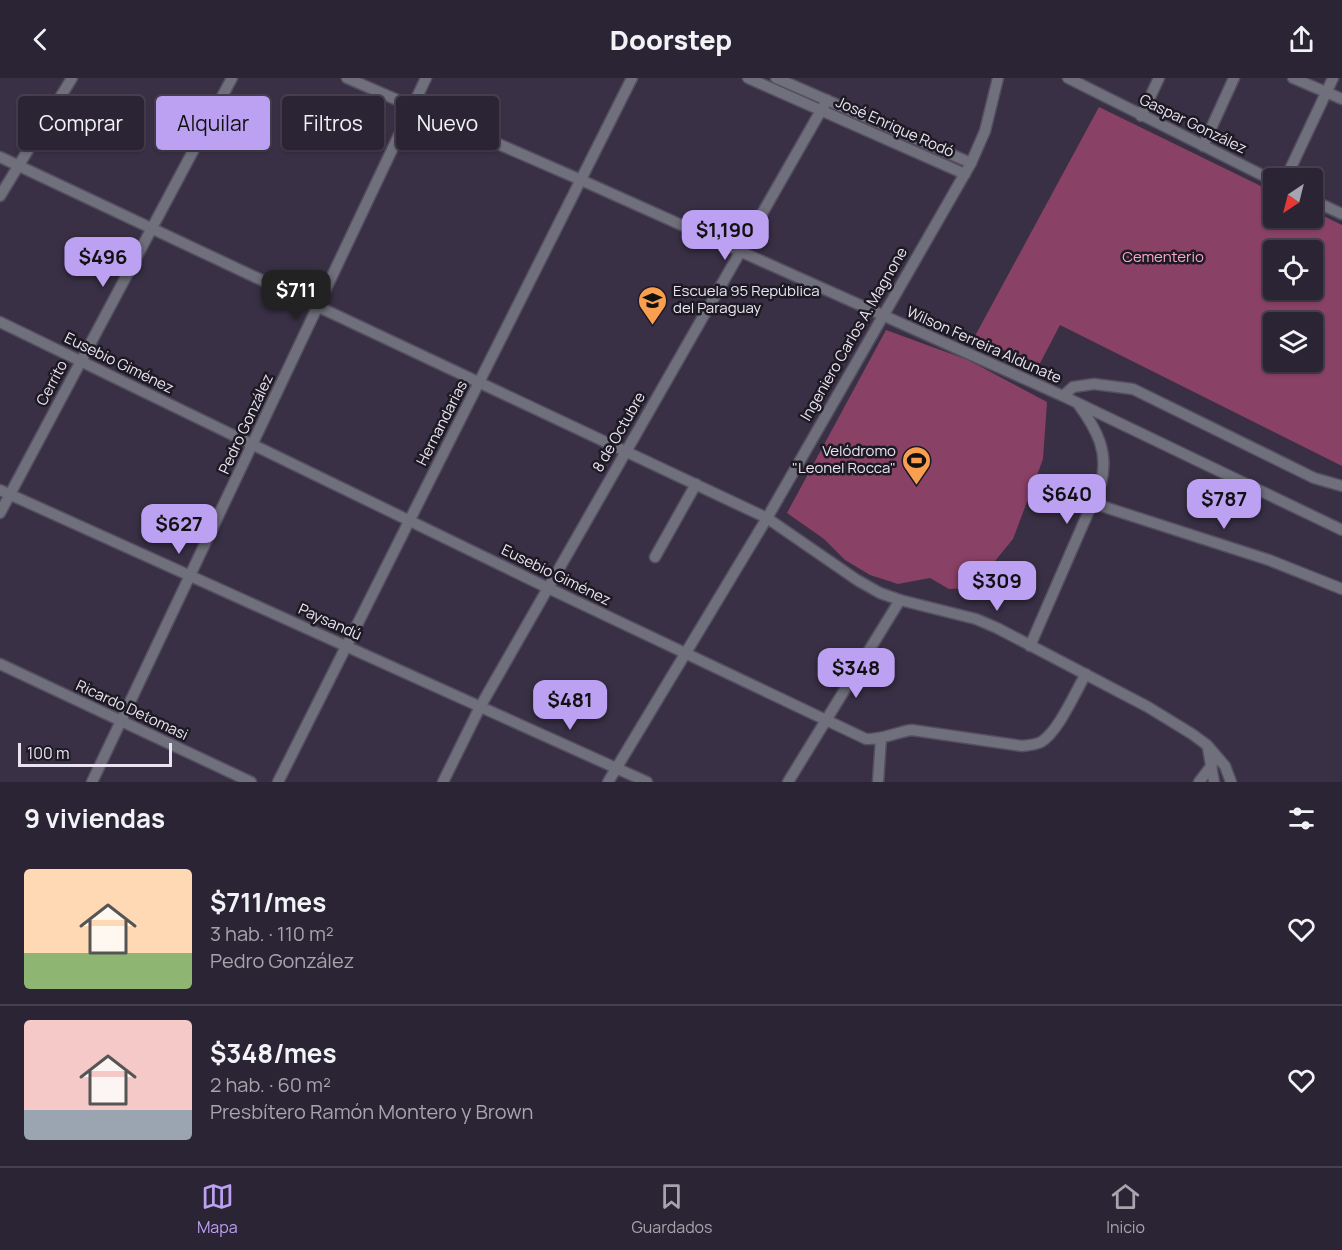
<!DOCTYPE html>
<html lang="es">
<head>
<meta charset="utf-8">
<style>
  :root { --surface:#2b2434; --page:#332c3c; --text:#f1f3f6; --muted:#a6a4ac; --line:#47414f; --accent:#bca0f2 }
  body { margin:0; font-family:Manrope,sans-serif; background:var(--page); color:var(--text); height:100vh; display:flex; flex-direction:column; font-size:22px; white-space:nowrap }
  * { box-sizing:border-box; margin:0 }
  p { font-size:20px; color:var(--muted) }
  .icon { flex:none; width:33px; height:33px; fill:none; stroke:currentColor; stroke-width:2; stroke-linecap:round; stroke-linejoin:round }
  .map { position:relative; height:704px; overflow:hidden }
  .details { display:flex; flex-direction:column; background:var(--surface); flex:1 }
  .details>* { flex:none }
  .banner { position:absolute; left:18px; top:18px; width:600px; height:54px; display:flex; gap:12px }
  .needle { width:39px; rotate:215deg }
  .fabs { position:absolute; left:1263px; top:90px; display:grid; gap:12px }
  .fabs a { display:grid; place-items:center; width:60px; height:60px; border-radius:6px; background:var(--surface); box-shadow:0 2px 4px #0004,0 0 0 2px var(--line); font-size:30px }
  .scale { position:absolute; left:18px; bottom:15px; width:154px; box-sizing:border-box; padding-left:6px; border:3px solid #eae4f2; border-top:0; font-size:16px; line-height:21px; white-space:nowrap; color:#eae4f2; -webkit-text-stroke:4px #1e1a24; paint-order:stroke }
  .price { position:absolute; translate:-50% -51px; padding:0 14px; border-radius:12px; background:var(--accent); color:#111; font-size:20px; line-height:39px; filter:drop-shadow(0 2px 3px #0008) }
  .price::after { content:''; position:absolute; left:50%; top:36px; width:18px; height:14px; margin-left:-9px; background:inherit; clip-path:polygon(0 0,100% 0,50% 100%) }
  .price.current { background:#222; color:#fff }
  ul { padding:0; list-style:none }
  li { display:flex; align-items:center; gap:18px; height:150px; padding:0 24px }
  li+li { border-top:2px solid var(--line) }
  li span { display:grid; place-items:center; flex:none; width:168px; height:120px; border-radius:6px; color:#555 }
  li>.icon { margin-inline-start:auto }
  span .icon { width:72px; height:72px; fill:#fffc; stroke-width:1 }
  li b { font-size:26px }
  h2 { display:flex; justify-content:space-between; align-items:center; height:72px; padding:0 24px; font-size:26px }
  .tag { padding:0 21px; border-radius:6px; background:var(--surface); box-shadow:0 2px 4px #0004,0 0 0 2px var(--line); font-size:21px; line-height:54px }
  .tag.current { background:var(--accent); color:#111 }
  header { display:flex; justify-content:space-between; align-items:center; height:78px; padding:0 24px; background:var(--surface); font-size:27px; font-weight:800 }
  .dock { display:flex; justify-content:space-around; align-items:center; height:84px; border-top:2px solid var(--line); background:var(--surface); font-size:16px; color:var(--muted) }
  .dock a { display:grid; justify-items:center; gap:3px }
  .dock .current { color:var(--accent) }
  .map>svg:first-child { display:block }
  .green { fill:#894165; fill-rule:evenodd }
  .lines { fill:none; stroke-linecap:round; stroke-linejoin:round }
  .minor-casing { stroke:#554d61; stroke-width:13 }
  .minor { stroke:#6f707b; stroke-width:10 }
  .labels { text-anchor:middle; stroke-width:5; stroke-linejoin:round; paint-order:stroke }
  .street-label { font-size:15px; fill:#eae4f2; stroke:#1e1a24 }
  .park-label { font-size:15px; fill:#fba6cd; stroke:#1e1a24 }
  .poi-label { font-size:15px; fill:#eae4f2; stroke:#1e1a24; text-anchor:start }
</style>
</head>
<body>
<header><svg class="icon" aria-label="back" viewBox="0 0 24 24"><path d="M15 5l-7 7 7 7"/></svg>Doorstep<svg class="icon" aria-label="share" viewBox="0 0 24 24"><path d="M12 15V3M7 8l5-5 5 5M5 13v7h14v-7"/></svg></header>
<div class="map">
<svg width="1342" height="704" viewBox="0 0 1342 704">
  <rect width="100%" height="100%" fill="#393045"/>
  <g class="green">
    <path d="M1099,29L1273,114L1274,140H1312L1313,133L1342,147V388L1060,247L1038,289L975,258ZM1312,172V212H1274V172ZM1312,244V284H1274V244Z"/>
    <path d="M886,252L968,282L1047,324L1043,381L1013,461L973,510L949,511L930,500L898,506L870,497L845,482L824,461L787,435Z"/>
  </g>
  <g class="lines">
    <defs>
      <g id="minor">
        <path d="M347,0L581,102L1063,318L1342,452"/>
        <path d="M748,0L965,96"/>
        <path d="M776,0L971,85"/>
        <path d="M1068,0L1274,103"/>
        <path d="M1293,0L1342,21"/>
        <path d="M1141,38L1159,0"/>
        <path d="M1203,68L1234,0"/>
        <path d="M0,79L767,440L857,502L880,515L900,522L976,541L997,550L1148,629L1192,656L1207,667L1225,688L1231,704"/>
        <path d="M1286,100L1333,0"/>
        <path d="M0,118L72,0"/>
        <path d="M1312,122L1342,136"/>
        <path d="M0,244L548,510L866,661C882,662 896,654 912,652L1022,668C1029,667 1035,667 1041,664C1059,653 1075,614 1086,596"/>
        <path d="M1063,318L1073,309L1094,306L1133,311L1314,400L1342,408"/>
        <path d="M0,412L647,704"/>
        <path d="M1092,425L1269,482L1342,511"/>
        <path d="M0,435L232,0"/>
        <path d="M655,479L696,406"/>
        <path d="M1030,568L1101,405C1109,374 1097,352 1079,327"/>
        <path d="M0,586L251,704"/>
        <path d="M1208,670L1214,704"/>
        <path d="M92,704L426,0"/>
        <path d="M278,704L632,0"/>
        <path d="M443,704L480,629L827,22"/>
        <path d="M608,704L767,440L971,85L985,53L998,0"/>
        <path d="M788,704L900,522"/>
        <path d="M878,704L881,660"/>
        <path d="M1199,704L1212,687"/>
      </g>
    </defs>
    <use href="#minor" class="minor-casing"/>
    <use href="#minor" class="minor"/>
  </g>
  <defs>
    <symbol id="school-pin" viewBox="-11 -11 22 30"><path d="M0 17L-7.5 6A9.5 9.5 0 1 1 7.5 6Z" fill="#fa9f4f" stroke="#1e1a24"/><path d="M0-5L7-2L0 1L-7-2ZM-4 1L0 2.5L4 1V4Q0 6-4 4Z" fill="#111"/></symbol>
    <symbol id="stadium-pin" viewBox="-11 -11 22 30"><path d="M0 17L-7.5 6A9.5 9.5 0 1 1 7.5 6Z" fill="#fa9f4f" stroke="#1e1a24"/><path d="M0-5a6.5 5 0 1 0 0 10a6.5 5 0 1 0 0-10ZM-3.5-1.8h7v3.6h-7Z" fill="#111"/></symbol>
  </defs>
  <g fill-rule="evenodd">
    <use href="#school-pin" x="636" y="206" width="33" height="45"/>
    <use href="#stadium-pin" x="900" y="366" width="33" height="45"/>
  </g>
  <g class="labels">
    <g class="street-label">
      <text transform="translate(1193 46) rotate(26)" y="5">Gaspar González</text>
      <text transform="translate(895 49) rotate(24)" y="5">José Enrique Rodó</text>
      <text transform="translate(854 256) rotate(-60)" y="5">Ingeniero Carlos A. Magnone</text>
      <text transform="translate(984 267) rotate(24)" y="5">Wilson Ferreira Aldunate</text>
      <text transform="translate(119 285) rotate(26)" y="5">Eusebio Giménez</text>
      <text transform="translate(52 305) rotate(-62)" y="5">Cerrito</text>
      <text transform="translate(442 345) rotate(-63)" y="5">Hernandarias</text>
      <text transform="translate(246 346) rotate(-65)" y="5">Pedro González</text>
      <text transform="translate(619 354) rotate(-60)" y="5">8 de Octubre</text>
      <text transform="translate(556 497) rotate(26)" y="5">Eusebio Giménez</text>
      <text transform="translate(330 544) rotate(24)" y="5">Paysandú</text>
      <text transform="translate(132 632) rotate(25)" y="5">Ricardo Detomasi</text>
    </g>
    <g class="park-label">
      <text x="1163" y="184">Cementerio</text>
    </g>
    <g class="poi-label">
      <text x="673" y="218">Escuela 95 República<tspan x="673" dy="17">del Paraguay</tspan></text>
      <text x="896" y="378" text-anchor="end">Velódromo<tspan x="896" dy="17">"Leonel Rocca"</tspan></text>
    </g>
  </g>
</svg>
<div class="fabs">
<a><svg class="needle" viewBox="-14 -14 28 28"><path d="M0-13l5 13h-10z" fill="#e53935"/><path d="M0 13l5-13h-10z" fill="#a6a4ac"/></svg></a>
<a><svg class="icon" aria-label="locate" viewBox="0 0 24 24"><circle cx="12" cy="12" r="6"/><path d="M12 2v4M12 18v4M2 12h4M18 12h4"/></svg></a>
<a><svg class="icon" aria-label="layers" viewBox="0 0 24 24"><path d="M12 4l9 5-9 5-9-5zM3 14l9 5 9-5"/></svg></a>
</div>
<div class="scale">100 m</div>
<b class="price" style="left:725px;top:183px">$1,190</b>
<b class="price" style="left:103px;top:210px">$496</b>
<b class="price current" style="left:296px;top:243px">$711</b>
<b class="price" style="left:1067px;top:447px">$640</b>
<b class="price" style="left:1224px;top:452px">$787</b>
<b class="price" style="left:179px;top:477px">$627</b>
<b class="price" style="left:997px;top:534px">$309</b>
<b class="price" style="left:856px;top:621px">$348</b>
<b class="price" style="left:570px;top:653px">$481</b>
<div class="banner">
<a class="tag">Comprar</a>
<a class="tag current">Alquilar</a>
<a class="tag">Filtros</a>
<a class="tag">Nuevo</a>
</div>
</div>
<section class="details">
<h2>9 viviendas<svg class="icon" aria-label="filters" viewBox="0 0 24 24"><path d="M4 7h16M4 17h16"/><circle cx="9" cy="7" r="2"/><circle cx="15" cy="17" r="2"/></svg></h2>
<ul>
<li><span style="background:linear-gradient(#ffd9b3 70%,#8fb573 0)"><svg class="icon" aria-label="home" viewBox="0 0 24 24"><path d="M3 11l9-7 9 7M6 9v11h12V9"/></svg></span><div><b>$711/mes</b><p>3 hab. · 110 m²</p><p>Pedro González</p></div><svg class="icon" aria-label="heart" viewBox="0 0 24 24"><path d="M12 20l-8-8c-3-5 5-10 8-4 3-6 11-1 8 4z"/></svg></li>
<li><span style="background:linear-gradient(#f6c9c9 75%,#9aa5b1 0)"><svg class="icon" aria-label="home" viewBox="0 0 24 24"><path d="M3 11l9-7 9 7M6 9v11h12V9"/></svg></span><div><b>$348/mes</b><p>2 hab. · 60 m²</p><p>Presbítero Ramón Montero y Brown</p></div><svg class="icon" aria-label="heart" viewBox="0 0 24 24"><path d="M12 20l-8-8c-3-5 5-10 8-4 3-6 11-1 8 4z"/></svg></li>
</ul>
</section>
<nav class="dock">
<a class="current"><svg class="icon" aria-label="map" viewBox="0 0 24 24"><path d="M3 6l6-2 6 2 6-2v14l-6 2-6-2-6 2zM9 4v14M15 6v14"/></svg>Mapa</a>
<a><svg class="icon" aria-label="saved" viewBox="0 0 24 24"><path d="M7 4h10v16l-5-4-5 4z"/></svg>Guardados</a>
<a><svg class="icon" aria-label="home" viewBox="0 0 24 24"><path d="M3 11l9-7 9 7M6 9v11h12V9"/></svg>Inicio</a>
</nav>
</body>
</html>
